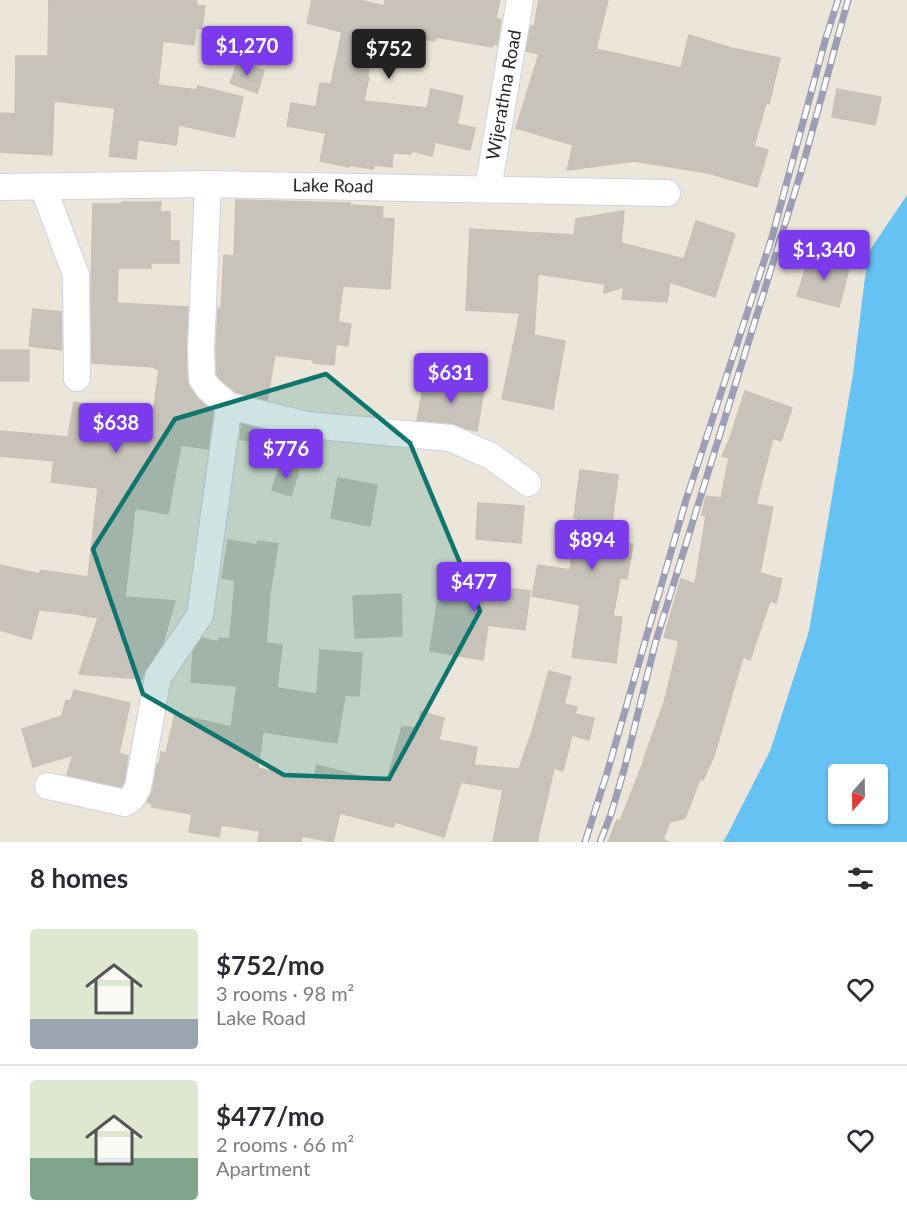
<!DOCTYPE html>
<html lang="en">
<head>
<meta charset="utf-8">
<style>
  :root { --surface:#fff; --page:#f7f7f7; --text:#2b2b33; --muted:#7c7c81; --line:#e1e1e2; --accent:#7c3aed }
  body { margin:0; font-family:Lato,sans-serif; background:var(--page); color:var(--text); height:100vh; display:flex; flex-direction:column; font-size:22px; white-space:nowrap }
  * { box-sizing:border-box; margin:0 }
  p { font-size:20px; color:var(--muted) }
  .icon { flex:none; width:33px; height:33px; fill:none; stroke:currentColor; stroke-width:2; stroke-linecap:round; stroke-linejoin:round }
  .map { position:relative; height:842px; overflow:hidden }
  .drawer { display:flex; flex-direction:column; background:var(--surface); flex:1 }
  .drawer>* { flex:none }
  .needle { width:39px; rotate:200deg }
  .controls { position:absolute; left:828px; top:764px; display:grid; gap:12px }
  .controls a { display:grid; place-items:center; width:60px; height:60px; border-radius:6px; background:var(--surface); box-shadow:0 2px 4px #0004; font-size:30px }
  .price { position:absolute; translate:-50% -51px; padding:0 14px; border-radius:6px; background:var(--accent); color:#fff; font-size:20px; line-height:39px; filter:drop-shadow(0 2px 3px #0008) }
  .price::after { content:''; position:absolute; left:50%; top:36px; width:18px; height:14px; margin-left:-9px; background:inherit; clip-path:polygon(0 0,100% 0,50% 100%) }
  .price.current { background:#222; color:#fff }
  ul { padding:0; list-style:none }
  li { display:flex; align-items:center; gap:18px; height:150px; padding:0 30px }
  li+li { border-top:2px solid var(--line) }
  li span { display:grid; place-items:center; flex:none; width:168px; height:120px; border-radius:6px; color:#555 }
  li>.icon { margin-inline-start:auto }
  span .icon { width:72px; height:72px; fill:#fffc; stroke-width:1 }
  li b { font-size:26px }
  h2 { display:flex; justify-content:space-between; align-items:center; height:72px; padding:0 30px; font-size:26px }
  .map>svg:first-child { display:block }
  .water { fill:#67c2f4; fill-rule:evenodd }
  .building { fill:#c7c3ba; stroke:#c7c2b4; stroke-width:1.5 }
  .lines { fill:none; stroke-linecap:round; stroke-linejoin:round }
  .minor-casing { stroke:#cfd1e3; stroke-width:28 }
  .minor { stroke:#fff; stroke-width:26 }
  .rail-casing { stroke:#9c9eb5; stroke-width:7 }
  .rail { stroke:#fff; stroke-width:4.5; stroke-dasharray:14; stroke-linecap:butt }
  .marked { fill:#0f766e; fill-opacity:0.2; stroke:#0f766e; stroke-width:4.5; stroke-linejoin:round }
  .labels { text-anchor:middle; stroke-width:4.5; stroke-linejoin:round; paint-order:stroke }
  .street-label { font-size:18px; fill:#292929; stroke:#fff }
</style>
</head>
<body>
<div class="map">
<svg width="907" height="842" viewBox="0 0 907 842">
  <rect width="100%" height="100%" fill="#ece6da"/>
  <path class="water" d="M907,195V842H723L726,837L770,751L809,631L853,374L868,253ZM838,774H878V813H838Z"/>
  <g class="building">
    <path d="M49,0H197L196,5L205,6L202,29L196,28L194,45L163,41L158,85L197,90L198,86L243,97L234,137L179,125L176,145L138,140L136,159L109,156L115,108L54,101L52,155L0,152V113L15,114L16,56H48Z"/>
    <path d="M312,0H359L384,6L385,0H500L496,18L501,20L497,45L493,44L492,47L436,37L435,41L378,33L367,77H369L364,101L427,108L431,89L463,96L457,124L475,128L470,150L435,142L432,156L412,151L411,154L393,153L392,167L374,165L373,169L349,165V167L320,161L326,133L287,126L291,103L316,107L320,83L331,84L342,32L307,23Z"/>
    <path d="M539,0H608L596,49L681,68L689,35L731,48L780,58L769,104L766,103L754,146L768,150L757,187L708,173L634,161L567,170L573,145L516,128L539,54L526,51L531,26L534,27Z"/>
    <path d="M238,61L264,71L257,93L230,83Z"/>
    <path d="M837,89L881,97L875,125L832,117Z"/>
    <path d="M236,200L350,203V205L383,207L382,218L394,219L390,289L343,286L338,322L351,324L348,346L336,344L334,365L313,363V360L275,355L267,400L236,392L220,379L217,374L216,350L218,308H221L224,255L234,256Z"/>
    <path d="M122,202H161L160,212H170V241H179V263H151V268H118L117,303L188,307L186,349L187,380L190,388L197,398L213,412L208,449L181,445L168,514L135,508L125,597L175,601L163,643L146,669L142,679L79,674L98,618L77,614L39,610L31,639L0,630V565L40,574V570L88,577L98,488L51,482L54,461L0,456V431L68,437L74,402L104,407L100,433L149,442L159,369H155V367L92,363L91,296L93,204H122Z"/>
    <path d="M624,211L621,243L684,259L696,221L735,234L715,297L670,282L667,302L622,299L624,287L604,293L605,284L538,274L534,335L565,341L553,409L502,399L520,313L466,310L470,229L574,235L576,219Z"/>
    <path d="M810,254L850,265L839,307L797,296Z"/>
    <path d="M33,309L61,312L62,350L29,346Z"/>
    <rect x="0" y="350" width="29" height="31"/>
    <path d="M425,379L484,389L477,431L467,429L452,423L417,420Z"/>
    <path d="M745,391L792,408L781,441L773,438L756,504L773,507L760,573L782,579L776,603L770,601L750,660L743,657L714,756L703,780L700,779L685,818L670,822L663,839L668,842H608L617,820L620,821L645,758H644L664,703L679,641L664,637L681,579L695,584L706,516L702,515L706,496L721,498L729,458L722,456L730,438Z"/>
    <path d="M242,424L261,429L258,444L240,439Z"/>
    <path d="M280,464L299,470L291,496L272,490Z"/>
    <path d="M580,470L618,475L610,540L633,544L627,579L620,578L613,616L622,617L616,663L572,657L580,605L532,596L538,565L570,570L578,518H574Z"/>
    <path d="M338,478L377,485L370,526L331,518Z"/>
    <path d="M478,503L524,506L521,543L476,539Z"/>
    <path d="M228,540L257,545L258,541L278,544L270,592L266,643L282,645L277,688L317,694L320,650L362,653L359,696L345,695L337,743L263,732L258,768L314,780L317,765L386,783L402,727L418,728L421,712L444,718L439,740L477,747L474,765L519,769L532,732L549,671L571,677L564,704L577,707L575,714L594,718L589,740L572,735L563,771L554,768L537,842H493L503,790L461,782L444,837L395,822L393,827L340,813L333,842L302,836L301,842H258L260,831L221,825L219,837L189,832L192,814L152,807V804L147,802L153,790L157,764L159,765L161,752L166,753L175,714L231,727L237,686L191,682L193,652L202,638L218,642L219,638L230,639L235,580L222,578Z"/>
    <path d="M442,570L495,579L494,587L530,591L525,630L488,625L483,660L430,651Z"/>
    <path d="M401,594L402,636L355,638L353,596Z"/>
    <path d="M74,690L130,703L119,753L128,756L124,782L121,787L67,775L73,755L33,767L22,729L62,716L66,700L71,701Z"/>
  </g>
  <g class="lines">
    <defs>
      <g id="minor">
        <path d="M208,184L201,350L202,379L209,389L229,406L307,425L450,438L491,456L528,483"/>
        <path d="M0,187L208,184L667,193"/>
        <path d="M43,187L76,275L77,378"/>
        <path d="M488,189L520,0"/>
        <path d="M48,786L125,803L133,797L138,787L158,677L200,615L229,406"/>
      </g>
    </defs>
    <use href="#minor" class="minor-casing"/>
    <use href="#minor" class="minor"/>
    <defs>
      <g id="rail">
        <path d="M585,842L607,773L686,500L772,237L825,41L838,0"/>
        <path d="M600,842L611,814L624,770L655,644L801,172L848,0"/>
      </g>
    </defs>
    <use href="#rail" class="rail-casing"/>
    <use href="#rail" class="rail"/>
  </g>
  <path class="marked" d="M326,374L410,443L480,611L389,779L284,775L143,694L93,549L175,419Z"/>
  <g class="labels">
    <g class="street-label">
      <text transform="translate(504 95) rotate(-80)" y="6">Wijerathna Road</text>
      <text transform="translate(333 186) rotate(1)" y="6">Lake Road</text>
    </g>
  </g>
</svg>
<div class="controls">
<a><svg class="needle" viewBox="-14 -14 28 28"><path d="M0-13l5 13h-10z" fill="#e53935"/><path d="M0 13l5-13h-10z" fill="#7c7c81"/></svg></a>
</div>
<b class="price" style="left:247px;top:77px">$1,270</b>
<b class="price current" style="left:389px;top:80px">$752</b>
<b class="price" style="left:824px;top:281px">$1,340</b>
<b class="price" style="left:451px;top:404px">$631</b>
<b class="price" style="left:116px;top:454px">$638</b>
<b class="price" style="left:286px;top:480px">$776</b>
<b class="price" style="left:592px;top:571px">$894</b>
<b class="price" style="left:474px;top:613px">$477</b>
</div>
<section class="drawer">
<h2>8 homes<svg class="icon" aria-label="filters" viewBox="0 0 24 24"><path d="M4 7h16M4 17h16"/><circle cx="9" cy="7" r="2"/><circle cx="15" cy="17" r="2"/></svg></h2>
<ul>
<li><span style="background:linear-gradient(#dfe7d0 75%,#9aa5b1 0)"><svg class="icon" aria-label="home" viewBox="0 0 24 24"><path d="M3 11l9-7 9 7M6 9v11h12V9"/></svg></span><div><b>$752/mo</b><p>3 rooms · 98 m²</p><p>Lake Road</p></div><svg class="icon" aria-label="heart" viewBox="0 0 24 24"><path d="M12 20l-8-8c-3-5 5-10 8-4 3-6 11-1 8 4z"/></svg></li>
<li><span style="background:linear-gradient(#dfe7d0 65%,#7fa58c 0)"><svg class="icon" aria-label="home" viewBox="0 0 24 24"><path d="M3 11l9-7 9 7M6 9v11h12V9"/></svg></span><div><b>$477/mo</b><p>2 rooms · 66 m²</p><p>Apartment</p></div><svg class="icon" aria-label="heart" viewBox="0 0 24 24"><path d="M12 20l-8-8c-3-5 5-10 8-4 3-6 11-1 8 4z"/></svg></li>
</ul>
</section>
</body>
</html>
